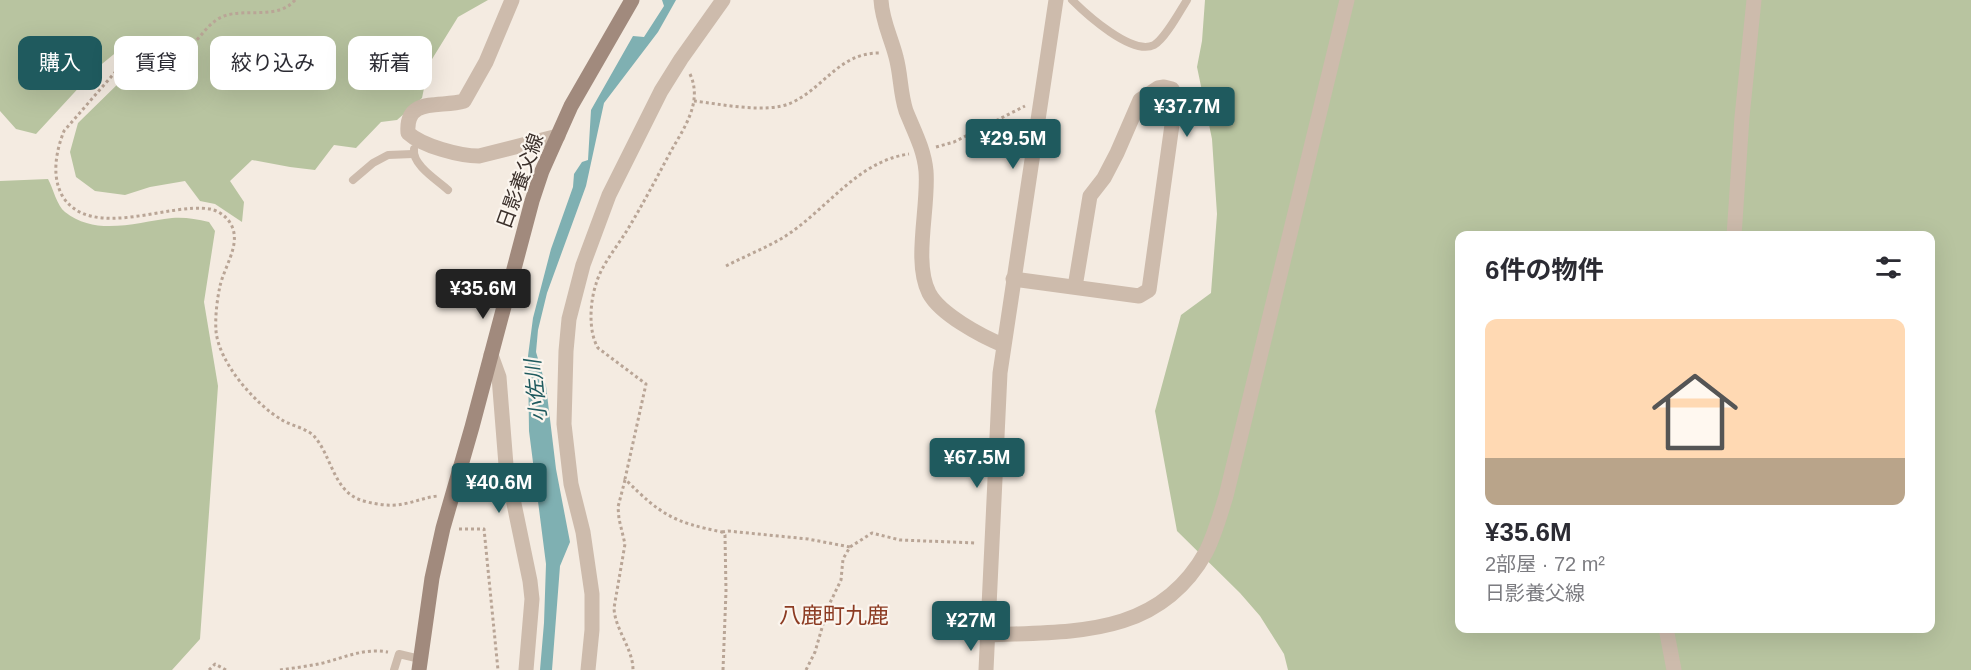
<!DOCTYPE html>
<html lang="ja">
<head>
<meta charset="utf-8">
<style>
  :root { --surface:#fff; --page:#f2f2f3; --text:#2b2b33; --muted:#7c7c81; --accent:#1f5a5e }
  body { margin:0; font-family:Arial,"Noto Sans JP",sans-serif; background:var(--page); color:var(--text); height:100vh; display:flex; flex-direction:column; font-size:22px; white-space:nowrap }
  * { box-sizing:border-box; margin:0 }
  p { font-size:20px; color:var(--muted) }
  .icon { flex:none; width:33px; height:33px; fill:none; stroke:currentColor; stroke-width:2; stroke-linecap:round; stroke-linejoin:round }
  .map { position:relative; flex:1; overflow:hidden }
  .side { position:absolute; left:1455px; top:231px; width:480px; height:402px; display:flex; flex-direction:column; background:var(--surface); border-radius:12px; box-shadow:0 6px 24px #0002 }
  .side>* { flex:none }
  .guide { position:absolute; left:18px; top:36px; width:570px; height:54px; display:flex; gap:12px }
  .price { position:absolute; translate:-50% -51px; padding:0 14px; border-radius:6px; background:var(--accent); color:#fff; font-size:20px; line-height:39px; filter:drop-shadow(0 2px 3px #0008) }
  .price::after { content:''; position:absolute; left:50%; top:36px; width:18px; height:14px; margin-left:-9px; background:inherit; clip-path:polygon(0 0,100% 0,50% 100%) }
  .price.on { background:#222; color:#fff }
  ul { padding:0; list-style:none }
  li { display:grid; align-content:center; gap:12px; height:318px; padding:0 30px }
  li span { display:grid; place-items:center; height:186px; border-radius:12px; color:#555 }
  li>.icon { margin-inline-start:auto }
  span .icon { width:108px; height:108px; fill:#fffc; stroke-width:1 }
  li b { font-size:26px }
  h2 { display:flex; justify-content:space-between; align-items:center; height:72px; padding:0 30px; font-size:26px }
  .tag { padding:0 21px; border-radius:12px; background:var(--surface); box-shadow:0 6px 24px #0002; font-size:21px; line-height:54px }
  .tag.on { background:var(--accent); color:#fff }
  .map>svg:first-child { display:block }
  .green { fill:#b8c4a0; fill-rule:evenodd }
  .water { fill:#7fb0b2 }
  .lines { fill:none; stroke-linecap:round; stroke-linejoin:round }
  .path { stroke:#b9a596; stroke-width:3; stroke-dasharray:3 3; stroke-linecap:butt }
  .service { stroke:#cdbbac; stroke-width:8 }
  .minor { stroke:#cdbbac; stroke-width:15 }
  .tertiary { stroke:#cdbbac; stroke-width:15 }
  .secondary { stroke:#a18a7d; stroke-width:15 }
  .labels { text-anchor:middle; stroke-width:4.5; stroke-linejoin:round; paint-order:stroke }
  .street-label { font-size:20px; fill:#3b302b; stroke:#fbf5ee }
  .water-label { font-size:21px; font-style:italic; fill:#1f5a5e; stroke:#fbf5ee }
  .quarter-label { font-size:22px; fill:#8c3b22; stroke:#fbf5ee }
</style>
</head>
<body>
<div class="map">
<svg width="1971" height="670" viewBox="0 0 1971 670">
  <rect width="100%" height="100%" fill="#f4ebe1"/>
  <g class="green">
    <path d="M0,0H488L458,17L429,64L422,98L397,120L381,122L356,148L334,145L315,170L290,167L252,160L230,181L244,202L242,222L215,204L200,201L185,181L150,187L125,195L95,191L76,177L70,152L78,123L127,75L125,68L130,41L97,68L36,134L16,129L0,111Z"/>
    <path d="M1205,0H1971V670H1288L1284,654L1260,616L1240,593L1177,531L1155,411L1181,315L1211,293L1217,214L1212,139L1197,67L1202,41ZM1460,236H1930V628H1460Z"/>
    <path d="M48,179C53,188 57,206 65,212C97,237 136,222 172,218C185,217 196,219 209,222L215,231L204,302L218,386L200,639L172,670H0V181Z"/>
  </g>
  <path class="water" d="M662,0H676L658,32L604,103L586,186L547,293L538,330L536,352L546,386L556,469L570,542L560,566L552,670H540L544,623L546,564L529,431L528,356L533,318L551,249L573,187L574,174L582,162L588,160L591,110L633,36L644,37L664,6Z"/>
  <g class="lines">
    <g class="path">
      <path d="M295,0C278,20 246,8 224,16C205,23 199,45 181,51C165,57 144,46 130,55L64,131C56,151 51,177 63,197C92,241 169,202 210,209C220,211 230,219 233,229C239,247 224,268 220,286C217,300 215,317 216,331C219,363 255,404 282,420C292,426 306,428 314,436C331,455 333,488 358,499C371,504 390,507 403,504C415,502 426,497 438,496"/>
      <path d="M690,74C703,102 684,128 671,151C656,179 642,206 626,232C616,248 601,266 596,284C590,302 588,331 598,348L646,384L625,479C661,515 673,522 722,532L725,535L726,591L723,670"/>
      <path d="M694,101C721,104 766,114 791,103C824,88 839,53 879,53"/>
      <path d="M936,147L954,142L1025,106"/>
      <path d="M726,266C745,256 766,248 784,237C827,210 857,161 909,154"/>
      <path d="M625,480L618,507L619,519L625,544L614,608C615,630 633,648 633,670"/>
      <path d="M459,529H484L498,670"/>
      <path d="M722,532L728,531L808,539L850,547"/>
      <path d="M209,670L215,664L226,670"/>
      <path d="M280,670C294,668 309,666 323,663C346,657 364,648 388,652"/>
      <path d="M806,670L815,652L828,607L841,580L843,559L850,547L872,533L900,540L977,543"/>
    </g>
    <g class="service">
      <path d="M1072,0C1086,14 1132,56 1154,45C1165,39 1180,11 1187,0"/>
      <path d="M414,149C412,165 437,180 448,190"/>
      <path d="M353,180L373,163L388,155L413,154"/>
      <path d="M394,670L399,654L420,659"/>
    </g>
    <g class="minor">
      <path d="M512,0L486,62L464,101C441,108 405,96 408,133C422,146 460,156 479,156L558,136"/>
      <path d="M881,0C882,21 891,37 896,57C901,75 900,93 906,111C914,131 924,149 926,171C929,207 913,262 929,293C940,314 981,336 1003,345"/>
      <path d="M1013,279L1139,296L1149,290L1176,96L1172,89L1164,87L1158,88L1140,100L1117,153L1104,178L1090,196L1075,287"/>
      <path d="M491,355L499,377L506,465L530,581L532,599L526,670"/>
      <path d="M588,670L592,630V594L583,532L571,484L564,424L566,351L569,319L583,265L609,195L661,91L681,59L723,0"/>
    </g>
    <g class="tertiary">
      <path d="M1734,236L1742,117L1754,0"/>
      <path d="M1666,628L1674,670"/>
      <path d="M988,635C1073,631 1158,638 1206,552C1215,534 1220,515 1226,496L1347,0"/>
      <path d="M986,670L1000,373L1056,0"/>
    </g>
    <path class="secondary" d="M419,670L432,578L443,528L472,427L532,201L542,171L571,106L632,0"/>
  </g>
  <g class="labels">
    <g class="street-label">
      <text transform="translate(520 181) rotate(-70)" y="7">日影養父線</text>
    </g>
    <g class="water-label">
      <text transform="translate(536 391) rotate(-96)" y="7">小佐川</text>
    </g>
    <g class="quarter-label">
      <text x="834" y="623">八鹿町九鹿</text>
    </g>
  </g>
</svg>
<b class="price" style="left:1187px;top:138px">¥37.7M</b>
<b class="price" style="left:1013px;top:170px">¥29.5M</b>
<b class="price on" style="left:483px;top:320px">¥35.6M</b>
<b class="price" style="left:977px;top:489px">¥67.5M</b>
<b class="price" style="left:499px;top:514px">¥40.6M</b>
<b class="price" style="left:971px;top:652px">¥27M</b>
<div class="guide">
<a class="tag on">購入</a>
<a class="tag">賃貸</a>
<a class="tag">絞り込み</a>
<a class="tag">新着</a>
</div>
<section class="side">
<h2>6件の物件<svg class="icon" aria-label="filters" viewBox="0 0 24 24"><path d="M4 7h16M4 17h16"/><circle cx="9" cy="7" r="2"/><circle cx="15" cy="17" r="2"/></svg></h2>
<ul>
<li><span style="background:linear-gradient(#ffd9b3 75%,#b9a48a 0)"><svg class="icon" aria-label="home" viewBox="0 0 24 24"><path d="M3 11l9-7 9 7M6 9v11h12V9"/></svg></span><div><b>¥35.6M</b><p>2部屋 · 72 m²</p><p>日影養父線</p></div></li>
</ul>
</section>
</div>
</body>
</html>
